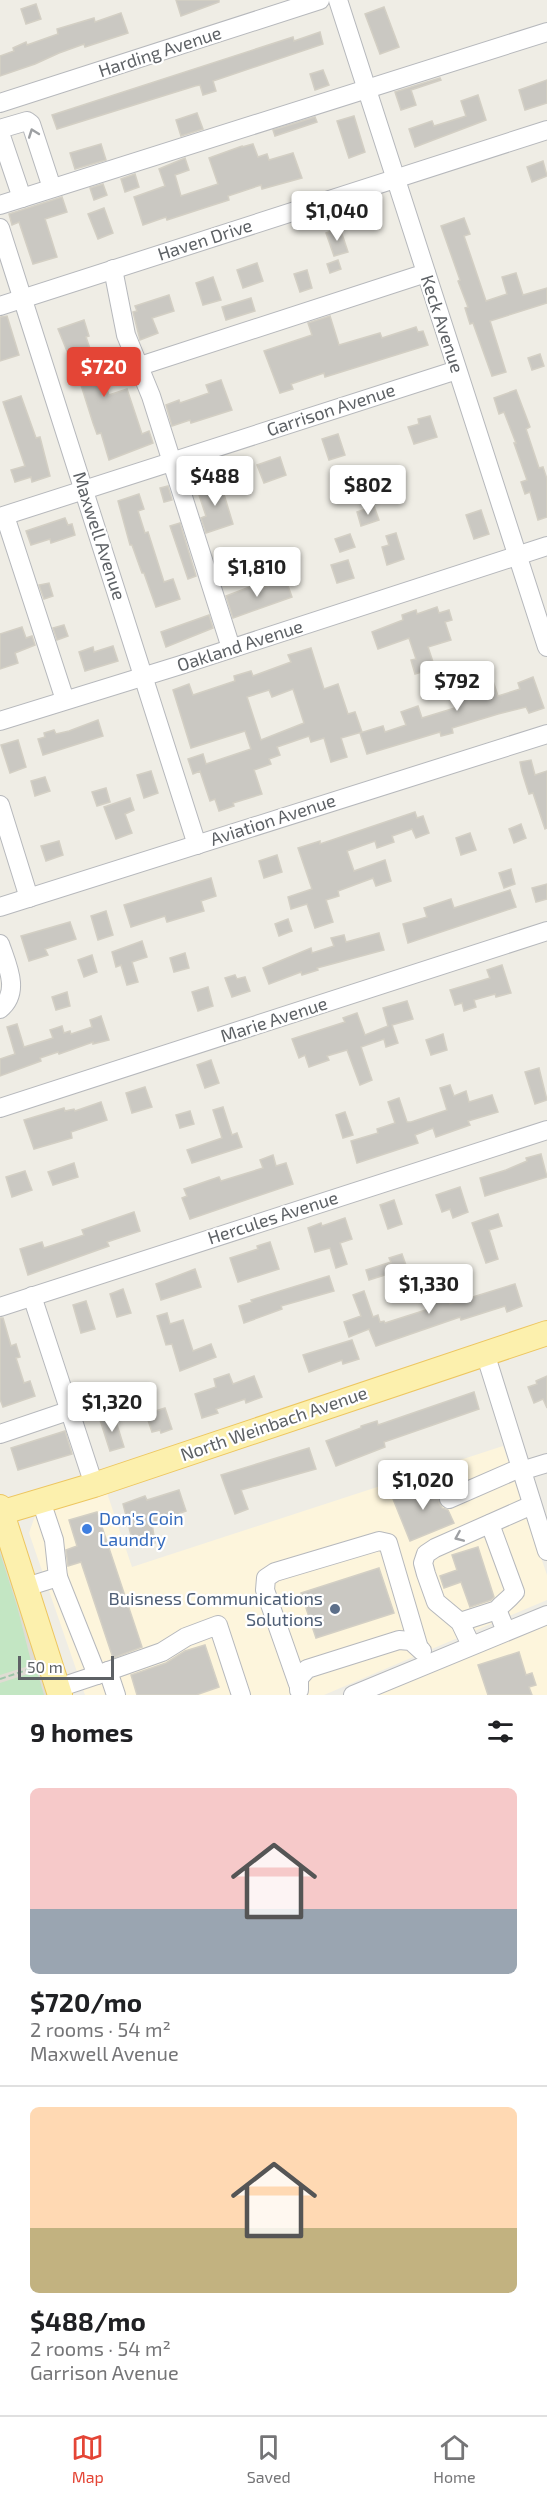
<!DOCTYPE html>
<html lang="en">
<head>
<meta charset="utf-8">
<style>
  :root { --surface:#fff; --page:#f2f2f2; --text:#202124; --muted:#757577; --line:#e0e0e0; --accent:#e44536 }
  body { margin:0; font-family:"Exo 2",sans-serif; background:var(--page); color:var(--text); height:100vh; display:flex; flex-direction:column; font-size:22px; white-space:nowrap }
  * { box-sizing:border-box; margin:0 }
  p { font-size:20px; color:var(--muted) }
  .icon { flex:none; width:33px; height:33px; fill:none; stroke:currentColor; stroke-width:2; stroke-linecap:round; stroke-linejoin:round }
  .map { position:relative; height:1695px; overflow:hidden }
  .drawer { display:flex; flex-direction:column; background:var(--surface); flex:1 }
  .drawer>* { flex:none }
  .scale { position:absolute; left:18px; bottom:15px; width:96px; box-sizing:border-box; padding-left:6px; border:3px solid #5d6165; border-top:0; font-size:16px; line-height:21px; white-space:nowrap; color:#5d6165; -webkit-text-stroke:4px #fff; paint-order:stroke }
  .price { position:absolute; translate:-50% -51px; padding:0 14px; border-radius:6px; background:#fff; color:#222; font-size:20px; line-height:39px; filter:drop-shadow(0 2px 3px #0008) }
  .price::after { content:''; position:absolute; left:50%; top:36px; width:18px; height:14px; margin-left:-9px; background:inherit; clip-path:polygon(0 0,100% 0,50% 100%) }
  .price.active { background:var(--accent); color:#fff }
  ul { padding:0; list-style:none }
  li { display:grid; align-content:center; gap:12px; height:318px; padding:0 30px }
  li+li { border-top:2px solid var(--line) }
  li span { display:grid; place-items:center; height:186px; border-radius:9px; color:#555 }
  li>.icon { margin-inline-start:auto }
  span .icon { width:108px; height:108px; fill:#fffc; stroke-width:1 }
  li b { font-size:26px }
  h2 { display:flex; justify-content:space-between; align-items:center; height:72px; padding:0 30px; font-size:26px }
  .tabs { display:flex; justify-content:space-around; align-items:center; height:84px; border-top:2px solid var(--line); background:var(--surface); font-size:16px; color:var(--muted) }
  .tabs a { display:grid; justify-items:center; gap:3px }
  .tabs .active { color:var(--accent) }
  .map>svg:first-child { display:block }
  .commercial { fill:#fdf5dc }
  .education { fill:#dfdcd3 }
  .green { fill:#c3e6c3 }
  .building { fill:#cac8c2; stroke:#d3cfc4; stroke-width:1.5; fill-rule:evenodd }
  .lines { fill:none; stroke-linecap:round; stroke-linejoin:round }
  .minor-casing { stroke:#b6b8bc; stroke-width:20 }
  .major-casing { stroke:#edc660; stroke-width:26 }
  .path { stroke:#9cc6a8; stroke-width:2; stroke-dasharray:6 3; stroke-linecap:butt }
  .minor { stroke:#fff; stroke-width:18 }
  .major { stroke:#fcf0ad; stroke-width:24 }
  .oneway { stroke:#9ea0a3 }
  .shop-dot { fill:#3f7fe0; stroke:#fff; stroke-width:2 }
  .service-dot { fill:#5c6f8a; stroke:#fff; stroke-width:2 }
  .labels { text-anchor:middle; stroke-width:4.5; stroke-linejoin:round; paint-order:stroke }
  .street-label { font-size:18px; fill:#5d6165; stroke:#fff }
  .shop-label { font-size:18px; fill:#366cbe; stroke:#fff; text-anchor:start }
  .service-label { font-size:18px; fill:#4e5e75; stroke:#fff; text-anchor:end }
</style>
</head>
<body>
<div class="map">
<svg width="547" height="1695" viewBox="0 0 547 1695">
  <rect width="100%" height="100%" fill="#efede5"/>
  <g class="commercial">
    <path d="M503,1446L547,1575V1600L324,1695H85L29,1533L35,1516L107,1493L132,1567Z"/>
    <path d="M547,1621V1695H369Z"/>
  </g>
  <path class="education" d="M0,1546L48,1695H0Z"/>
  <g class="green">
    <path d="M0,1553L17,1606L32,1665L0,1675Z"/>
    <path d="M37,1671L44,1695H0V1683Z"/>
  </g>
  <g class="building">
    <path d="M176,0H219V2L181,16Z"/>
    <path d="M36,4L41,19L26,24L21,9Z"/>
    <path d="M384,7L399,47L380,54L365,14Z"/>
    <path d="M121,13L128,33L85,47L84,44L59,53L35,64L0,76V56L14,51L13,48L26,42L27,45L58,34L57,29L94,18L95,22Z"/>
    <path d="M320,32L323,44L213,81L216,91L203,95L200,85L195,86L57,129L52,115L293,37L294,41Z"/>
    <path d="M323,70L329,85L315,90L310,74Z"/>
    <path d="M440,78L441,80L411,90L416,105L401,110L395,92Z"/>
    <path d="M547,80V103L525,110L519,90Z"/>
    <path d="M478,95L486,120L415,147L409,129L432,121L434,126L466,116L461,101Z"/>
    <path d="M197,113L203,129L181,136L176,120Z"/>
    <path d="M354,116L365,152L349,158L337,121Z"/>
    <path d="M315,117L317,122L275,136L273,130Z"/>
    <path d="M101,144L106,160L75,169L70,153Z"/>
    <path d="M253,144L258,157L267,154L269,160L293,153L302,178L262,189L261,185L228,196L229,200L207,207L167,220L166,217L143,225L134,197L165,186L159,169L185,158L189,170L175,175L181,196L218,184L209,158L242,146V147Z"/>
    <path d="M543,161L547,176L532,182L527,167Z"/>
    <path d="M135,174L139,187L125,192L121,179Z"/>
    <path d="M103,184L107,195L94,200L90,188Z"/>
    <path d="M62,197L67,212L45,219L57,257L33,264L19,222L12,225L9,214Z"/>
    <path d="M104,208L113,233L98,239L88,214Z"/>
    <path d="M464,218L470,234L464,236L486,301L507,294L502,277L516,273L523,295L547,288V303L490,321L506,372L492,376L473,323L470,324L465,308L468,307L458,281L460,280L441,226Z"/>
    <path d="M340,228L348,252L334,256L326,233Z"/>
    <path d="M338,260L341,269L330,273L327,264Z"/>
    <path d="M257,263L263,281L243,288L237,270Z"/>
    <path d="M307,270L312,288L300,292L294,274Z"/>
    <path d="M213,277L221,300L203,305L196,283Z"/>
    <path d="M169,295L174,311L152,318L158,333L140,340L133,312L137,311L135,306Z"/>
    <path d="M251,298L255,311L226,320L222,307Z"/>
    <path d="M7,316L19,355L0,361V317Z"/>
    <path d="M330,316L339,345L380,333L382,338L416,327L418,332L423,331L428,345L325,377L324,373L291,384L293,389L280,393L264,351L312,335L308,323Z"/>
    <path d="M84,320L89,336L86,337L97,369L100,368L109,395L127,389L142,434L149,431L153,443L109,460L101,433L97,434L93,423L75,366H73L58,329Z"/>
    <path d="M540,354L544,366L532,370L528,358Z"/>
    <path d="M221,380L232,410L191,423L190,420L172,426L166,405L179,400L180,403L209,393L206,385Z"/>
    <path d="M516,390L530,427L526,429L539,468L543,467L547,479V517L538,520L530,492L525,494L521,482L527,480L514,443H516L504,412L499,414L494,398Z"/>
    <path d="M21,396L36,438L40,437L50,476L32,482L31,477L15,482L11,470L25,466L3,402Z"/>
    <path d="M430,416L437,437L414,444L408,427L419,424L418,419Z"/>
    <path d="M338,434L345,455L329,460L322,439Z"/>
    <path d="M280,457L286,475L264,483L257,465Z"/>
    <path d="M219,478L233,524L206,533L201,518L206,516L197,489L209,485L207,482Z"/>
    <path d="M168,486L172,500L164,502L160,488Z"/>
    <path d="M139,494L144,509L138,511L145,533L148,532L164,582L173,579L180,599L156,607L144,573H142L132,545H130L118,501Z"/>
    <path d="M374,506L379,520L361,526L357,512Z"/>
    <path d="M481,510L489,534L474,539L466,515Z"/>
    <path d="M65,518L68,525L72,524L75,535L51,543L50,539L31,545L26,531Z"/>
    <path d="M180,523L196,576L188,579L170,526Z"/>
    <path d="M396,533L404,559L387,565L382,547L389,545L386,536Z"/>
    <path d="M350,534L355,547L340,552L335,539Z"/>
    <path d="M348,560L354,578L337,583L331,565Z"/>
    <path d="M286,580L292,597L233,618L226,596L260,583L262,588Z"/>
    <path d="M49,583L53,596L44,599L39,585Z"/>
    <path d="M437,607L439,613L449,610L452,620L445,622L451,640L428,647L435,668L415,674L411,660L416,659L409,638L378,649L372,632L403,620L402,615L416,610L417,614Z"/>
    <path d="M209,615L213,628L166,647L161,632Z"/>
    <path d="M64,625L68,636L57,640L53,628Z"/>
    <path d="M22,627L26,638L32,636L35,645L15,653L18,663L0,669V634Z"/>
    <path d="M113,646L118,661L85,671L79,652L93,647L94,652Z"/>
    <path d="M311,648L324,689L338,684L348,714L355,712L362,732L341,738L347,757L331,762L324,738L311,742L309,736L277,747L280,755L269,759L271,764L254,770L262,794L233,803L234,806L219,811L215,799L210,801L200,771L193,774L188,759L203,754L206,764L251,749L245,731L191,748L173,690L189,684L193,695L235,681L234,676L251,671L253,676L291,662L288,655ZM293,689L304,723L261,740L247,697L269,690L272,697Z"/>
    <path d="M490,672L498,696L520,689L518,683L533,677L544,708L529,713L526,707L498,714L452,728L453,733L441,736L440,732L367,754L360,733L383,726L385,732L406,725L401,712L418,706L422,718L458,707L451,687L480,678L479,675Z"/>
    <path d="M98,720L103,736L43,755L38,739L45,737L44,733L54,730L56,734L69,731Z"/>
    <path d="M18,740L26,767L10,773L1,745Z"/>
    <path d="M531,760L535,775L547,771V828L545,829L533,793L529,794L522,772L520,762Z"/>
    <path d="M151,771L158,793L144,798L137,775Z"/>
    <path d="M45,777L50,791L35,796L31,781Z"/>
    <path d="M106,788L110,802L97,806L92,792Z"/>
    <path d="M130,798L134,810L125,814L132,833L116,839L104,807Z"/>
    <path d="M415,812L417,818L423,816L429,833L416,838L412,829L392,836L394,842L377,848L375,841L347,851L354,871L385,860L391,881L376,886L373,878L338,891L339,896L326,900L333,922L315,928L307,904L291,909L288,897L312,889L298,848L320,841V844Z"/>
    <path d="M521,824L526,838L514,843L509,829Z"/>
    <path d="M470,833L476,850L461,855L456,838Z"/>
    <path d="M59,841L63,855L46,861L41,846Z"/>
    <path d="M277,855L282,872L264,878L259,861Z"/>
    <path d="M511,869L515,884L504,888L499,873Z"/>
    <path d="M211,878L216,896L201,901L204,911L167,922L165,916L131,927L124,905Z"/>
    <path d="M547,884V899L536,902L532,888Z"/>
    <path d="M510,890L516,907L408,943L403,924L427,917L424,908L451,899L454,908Z"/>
    <path d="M106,911L113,935L98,940L91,916Z"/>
    <path d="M288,919L292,931L279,936L275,924Z"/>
    <path d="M70,922L76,939L45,949L48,955L29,961L21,936Z"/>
    <path d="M379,933L384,950L317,968L318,970L302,975L301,972L269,984L263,968L311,948L312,953L334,946L331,938L344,935L346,942Z"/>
    <path d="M142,941L147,957L132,962L138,982L127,985L121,965L116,967L112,952Z"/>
    <path d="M185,953L189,968L174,972L170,958Z"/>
    <path d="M92,955L97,972L84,977L78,960Z"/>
    <path d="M502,965L511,993L496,997L495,994L474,1000L476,1007L464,1011L462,1003L455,1005L450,990L490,978L487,970Z"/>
    <path d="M235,975L237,979L245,977L250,991L232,997L225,978Z"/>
    <path d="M208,987L213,1006L198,1011L192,992Z"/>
    <path d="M67,992L70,1006L56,1010L52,997Z"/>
    <path d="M407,1001L413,1019L392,1025L398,1043L386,1047L384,1039L361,1047L372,1080L360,1085L347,1050L327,1056L329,1060L309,1067L305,1055L299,1058L292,1039L345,1022L343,1018L357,1013L365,1035L388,1026L383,1008Z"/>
    <path d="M101,1016L109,1040L93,1044V1042L59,1054L58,1052L40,1058L41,1061L0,1076V1059L15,1054L7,1027L17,1024L24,1047L53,1038L50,1030L62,1026L64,1033L70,1031L71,1034L92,1027L90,1020Z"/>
    <path d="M443,1034L447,1050L431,1055L426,1040Z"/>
    <path d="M211,1060L219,1083L205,1088L197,1065Z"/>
    <path d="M539,1068L547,1100L535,1104L525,1072Z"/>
    <path d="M450,1085L454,1096L466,1091L469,1102L492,1095L498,1112L468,1121L470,1125L436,1137L433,1128L415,1135L418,1143L357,1163L351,1141L378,1133L377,1129L395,1123L388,1102L399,1098L407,1122H411L447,1110L440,1088Z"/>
    <path d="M145,1087L152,1107L132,1113L126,1093Z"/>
    <path d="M101,1102L107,1120L71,1132L72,1138L34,1149L24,1120L64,1108L65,1111L74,1109L75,1111Z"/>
    <path d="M223,1107L232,1135L237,1133L242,1147L192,1163L187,1150L222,1138L213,1110Z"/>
    <path d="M190,1111L194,1124L180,1128L176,1115Z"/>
    <path d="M345,1112L353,1135L343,1138L336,1115Z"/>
    <path d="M541,1154L547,1177L485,1196L480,1178L506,1170L527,1161L526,1158Z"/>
    <path d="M273,1155L276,1166L286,1163L293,1184L190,1219L182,1198L187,1196L184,1189L219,1177L221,1181L263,1168L260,1160Z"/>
    <path d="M74,1163L78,1177L53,1185L48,1172Z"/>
    <path d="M25,1171L32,1190L12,1197L6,1177Z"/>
    <path d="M460,1187L468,1212L453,1218L450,1209L442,1212L436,1195Z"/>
    <path d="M394,1200L402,1224L388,1229L380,1205Z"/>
    <path d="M134,1212L140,1231L107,1242L109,1246L28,1275L20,1249L42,1242L44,1248L84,1235L82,1230Z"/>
    <path d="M498,1214L502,1226L489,1230L498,1259L486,1263L472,1223Z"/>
    <path d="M345,1218L352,1239L340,1243L347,1264L336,1268L330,1248L315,1252L308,1228L321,1223L322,1226Z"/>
    <path d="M270,1242L279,1269L238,1282L230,1258L258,1249L257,1246Z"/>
    <path d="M402,1254L407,1268L369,1280L366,1270L391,1262L389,1258Z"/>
    <path d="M195,1269L201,1287L161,1300L156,1284Z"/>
    <path d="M329,1276L334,1291L281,1306L282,1309L244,1323L239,1306L252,1302L251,1300Z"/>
    <path d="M515,1284L522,1306L507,1312L505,1306L461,1320L460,1317L376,1346L369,1329L349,1337L344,1322L361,1316L353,1295L364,1291L373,1317L378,1315L380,1322L384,1321L385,1323L432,1308L431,1304L449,1299L450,1304Z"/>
    <path d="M123,1289L131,1313L117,1317L110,1294Z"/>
    <path d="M86,1301L95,1329L81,1333L73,1305Z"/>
    <path d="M167,1313L170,1324L183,1320L193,1351L211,1344L216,1357L180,1371L172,1344L166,1345L157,1316Z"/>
    <path d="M0,1318H3L11,1346L16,1344L20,1357L16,1358L24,1383L30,1381L35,1396L3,1407L0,1399Z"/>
    <path d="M352,1340L359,1359L343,1364L342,1360L309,1372L303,1355Z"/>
    <path d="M229,1374L233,1384L254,1376L262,1397L246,1403L245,1399L216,1409L218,1413L202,1418L195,1394L216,1387L214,1379Z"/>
    <path d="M547,1376V1408L543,1399L534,1403L528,1387L537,1384L536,1381Z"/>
    <path d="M474,1392L479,1409L384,1442L385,1447L336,1466L326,1441L361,1428V1426L377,1421L378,1425Z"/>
    <path d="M165,1408L172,1429L161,1433L160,1430L152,1432L146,1414Z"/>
    <path d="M114,1415L124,1447L110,1451L100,1420Z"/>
    <path d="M65,1431L72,1454L18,1470L11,1448Z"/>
    <path d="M309,1448L316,1469L241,1490L248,1509L235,1514L221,1475Z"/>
    <path d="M437,1481L441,1492L439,1503L442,1508L448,1510L454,1523L410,1541L393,1499Z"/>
    <path d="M179,1490L186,1511L152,1523L155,1543L143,1547L140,1537L132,1539L123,1504L145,1496L147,1500Z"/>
    <path d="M97,1512L142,1647L113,1658L81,1562L68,1566L66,1550L77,1546L69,1520Z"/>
    <path d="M478,1547L494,1597L491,1600L470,1607L461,1582L444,1588L440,1576L457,1570L452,1555Z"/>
    <path d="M379,1568L394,1613L316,1638L301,1593Z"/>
    <path d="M205,1645L219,1687L196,1695H137L131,1675L166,1663L185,1651Z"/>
    <path d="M519,1652L526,1675L532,1673L536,1685L529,1687L532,1695H488L478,1665Z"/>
  </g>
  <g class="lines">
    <defs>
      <g id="minor">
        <path d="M338,0L547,647"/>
        <path d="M0,103L320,0"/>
        <path d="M22,198L0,133L3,128L27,121L31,124L52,188"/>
        <path d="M0,205L547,32"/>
        <path d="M0,228L197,845"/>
        <path d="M113,269L126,335L151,396L231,648"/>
        <path d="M0,306L547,130"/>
        <path d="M140,366L426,273"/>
        <path d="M5,516L65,700"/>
        <path d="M0,517L457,370"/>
        <path d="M0,721L184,664L547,546"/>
        <path d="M0,805L29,898"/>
        <path d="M0,907L547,734"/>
        <path d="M0,944C7,965 21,992 0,1009"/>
        <path d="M0,1108L547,931"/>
        <path d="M32,1296L94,1485"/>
        <path d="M0,1307L547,1130"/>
        <path d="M485,1353L547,1551"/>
        <path d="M0,1434L71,1410"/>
        <path d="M521,1471L547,1463"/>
        <path d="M449,1499L520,1468"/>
        <path d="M490,1524L515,1592C497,1613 493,1601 506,1631"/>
        <path d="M58,1577L97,1675L58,1688"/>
        <path d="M26,1587L58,1577L54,1540L41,1501"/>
        <path d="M460,1622L497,1610"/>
        <path d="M471,1645L460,1622L436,1602L426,1574L423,1563L426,1554L435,1548L532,1505"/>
        <path d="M108,1671L116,1695"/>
        <path d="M97,1675L162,1652L186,1637L218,1625L241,1695"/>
        <path d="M298,1684L265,1590L266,1578L275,1572L379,1541L388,1543L418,1645"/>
        <path d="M299,1690V1678L307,1669L399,1640L411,1641L422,1651"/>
        <path d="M353,1695L547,1615"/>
      </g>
      <g id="major">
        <path d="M0,1507L60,1695"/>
        <path d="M0,1513L94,1485L547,1333"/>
      </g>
    </defs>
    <use href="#minor" class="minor-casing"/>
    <use href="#major" class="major-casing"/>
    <path class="path" d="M0,1679L33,1668"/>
    <use href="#minor" class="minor"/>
    <use href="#major" class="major"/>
  </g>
  <defs><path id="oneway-chevron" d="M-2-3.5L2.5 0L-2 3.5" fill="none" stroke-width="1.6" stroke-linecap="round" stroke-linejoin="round" transform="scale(1.5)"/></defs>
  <g class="oneway">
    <use href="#oneway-chevron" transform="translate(33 133) rotate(-110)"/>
    <use href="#oneway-chevron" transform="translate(459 1537) rotate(157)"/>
  </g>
  <circle class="shop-dot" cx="87" cy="1529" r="6"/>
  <circle class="service-dot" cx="335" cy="1609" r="6"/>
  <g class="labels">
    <g class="street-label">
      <text transform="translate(160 52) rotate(-18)" y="6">Harding Avenue</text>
      <text transform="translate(205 240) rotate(-18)" y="6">Haven Drive</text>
      <text transform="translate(442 324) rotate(72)" y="6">Keck Avenue</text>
      <text transform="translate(331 410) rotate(-18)" y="6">Garrison Avenue</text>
      <text transform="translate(99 536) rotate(72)" y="6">Maxwell Avenue</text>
      <text transform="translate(240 646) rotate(-18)" y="6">Oakland Avenue</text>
      <text transform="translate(273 820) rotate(-18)" y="6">Aviation Avenue</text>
      <text transform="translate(274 1020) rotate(-18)" y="6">Marie Avenue</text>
      <text transform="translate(273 1218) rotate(-18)" y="6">Hercules Avenue</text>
      <text transform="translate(274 1424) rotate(-19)" y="6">North Weinbach Avenue</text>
    </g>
    <g class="shop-label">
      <text x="99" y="1525">Don's Coin<tspan x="99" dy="21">Laundry</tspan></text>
    </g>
    <g class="service-label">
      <text x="323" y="1605">Buisness Communications<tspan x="323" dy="21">Solutions</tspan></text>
    </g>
  </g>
</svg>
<div class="scale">50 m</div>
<b class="price" style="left:337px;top:242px">$1,040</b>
<b class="price active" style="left:104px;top:398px">$720</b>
<b class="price" style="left:215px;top:507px">$488</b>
<b class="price" style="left:368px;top:516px">$802</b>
<b class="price" style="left:257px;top:598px">$1,810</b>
<b class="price" style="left:457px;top:712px">$792</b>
<b class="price" style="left:429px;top:1315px">$1,330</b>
<b class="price" style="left:112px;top:1433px">$1,320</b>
<b class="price" style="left:423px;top:1511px">$1,020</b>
</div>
<section class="drawer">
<h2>9 homes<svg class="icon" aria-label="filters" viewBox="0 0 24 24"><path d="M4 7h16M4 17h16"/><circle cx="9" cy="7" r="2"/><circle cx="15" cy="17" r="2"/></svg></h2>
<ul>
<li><span style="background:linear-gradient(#f6c9c9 65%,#9aa5b1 0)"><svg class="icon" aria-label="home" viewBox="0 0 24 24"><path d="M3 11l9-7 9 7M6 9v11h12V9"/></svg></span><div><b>$720/mo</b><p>2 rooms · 54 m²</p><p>Maxwell Avenue</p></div></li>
<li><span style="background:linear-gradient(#ffd9b3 65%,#c2b280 0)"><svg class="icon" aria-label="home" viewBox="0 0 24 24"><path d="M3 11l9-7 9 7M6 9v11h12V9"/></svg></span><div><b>$488/mo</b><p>2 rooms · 54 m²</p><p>Garrison Avenue</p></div></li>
</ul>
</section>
<nav class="tabs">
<a class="active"><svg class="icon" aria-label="map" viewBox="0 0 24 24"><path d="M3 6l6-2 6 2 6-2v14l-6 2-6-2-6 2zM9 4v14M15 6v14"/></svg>Map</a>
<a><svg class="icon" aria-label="saved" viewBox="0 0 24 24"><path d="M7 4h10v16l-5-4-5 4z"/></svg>Saved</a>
<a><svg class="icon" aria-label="home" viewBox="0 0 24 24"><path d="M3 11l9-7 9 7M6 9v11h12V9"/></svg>Home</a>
</nav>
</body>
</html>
